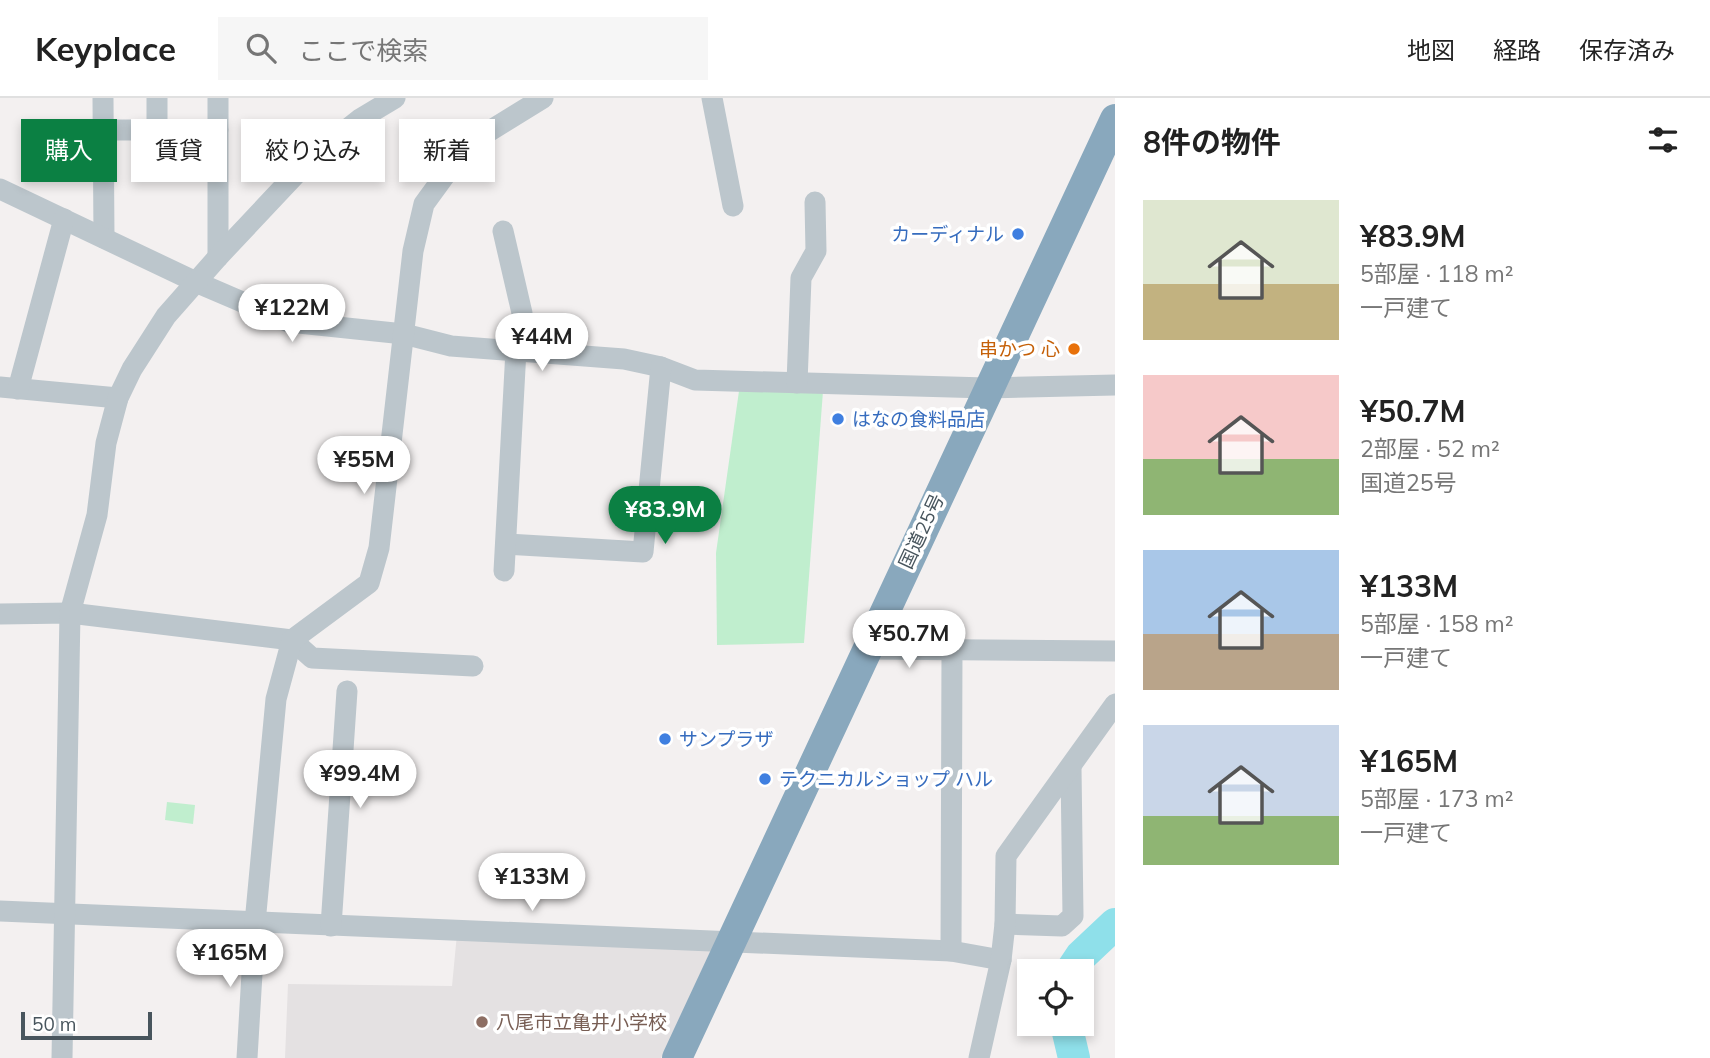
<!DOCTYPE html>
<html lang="ja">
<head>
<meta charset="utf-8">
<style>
  :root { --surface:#fff; --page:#f6f6f6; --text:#222; --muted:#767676; --line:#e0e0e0; --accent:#0b8043 }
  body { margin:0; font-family:Mulish,"Noto Sans JP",sans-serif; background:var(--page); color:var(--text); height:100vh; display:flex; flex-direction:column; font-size:26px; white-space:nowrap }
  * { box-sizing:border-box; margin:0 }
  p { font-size:23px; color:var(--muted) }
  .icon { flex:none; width:38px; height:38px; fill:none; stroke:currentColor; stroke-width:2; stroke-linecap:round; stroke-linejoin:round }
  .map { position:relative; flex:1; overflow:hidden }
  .drawer { display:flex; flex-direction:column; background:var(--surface); width:595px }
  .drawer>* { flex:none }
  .hud { position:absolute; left:21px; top:21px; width:665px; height:63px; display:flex; gap:14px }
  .fabs { position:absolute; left:1017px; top:861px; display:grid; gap:14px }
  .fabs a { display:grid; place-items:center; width:77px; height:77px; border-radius:0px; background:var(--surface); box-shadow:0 4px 10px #0003; font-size:35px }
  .scale { position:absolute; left:21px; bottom:18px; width:131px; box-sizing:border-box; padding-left:7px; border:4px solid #48555d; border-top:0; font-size:19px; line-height:24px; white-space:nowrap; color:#48555d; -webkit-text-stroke:5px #fff; paint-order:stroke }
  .price { position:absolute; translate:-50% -60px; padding:0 16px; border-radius:24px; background:#fff; color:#222; font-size:23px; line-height:46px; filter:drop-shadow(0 2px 4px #0008) }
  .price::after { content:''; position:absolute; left:50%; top:42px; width:21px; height:16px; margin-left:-10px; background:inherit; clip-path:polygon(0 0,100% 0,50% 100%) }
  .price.on { background:var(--accent); color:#fff }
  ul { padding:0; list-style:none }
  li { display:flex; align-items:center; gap:21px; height:175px; padding:0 28px }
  li span { display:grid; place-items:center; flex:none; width:196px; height:140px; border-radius:0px; color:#555 }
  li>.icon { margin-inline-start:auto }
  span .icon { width:84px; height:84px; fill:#fffc; stroke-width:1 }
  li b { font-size:30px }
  h2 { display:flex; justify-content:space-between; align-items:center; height:84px; padding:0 28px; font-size:30px }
  .pill { padding:0 24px; border-radius:0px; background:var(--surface); box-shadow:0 4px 10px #0003; font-size:24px; line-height:63px }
  .pill.on { background:var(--accent); color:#fff }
  header { display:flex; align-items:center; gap:42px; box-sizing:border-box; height:98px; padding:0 35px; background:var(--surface); border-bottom:2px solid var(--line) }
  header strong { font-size:33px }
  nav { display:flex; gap:38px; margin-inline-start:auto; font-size:24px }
  .search { width:490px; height:63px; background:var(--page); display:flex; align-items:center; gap:18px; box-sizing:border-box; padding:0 24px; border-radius:0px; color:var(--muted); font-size:26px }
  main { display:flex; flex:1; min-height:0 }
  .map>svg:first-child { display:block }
  .education { fill:#e4e1e2 }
  .green { fill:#c0eece }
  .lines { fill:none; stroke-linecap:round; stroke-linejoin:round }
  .river { stroke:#8fe0ea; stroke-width:32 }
  .minor { stroke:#bcc6cc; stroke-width:21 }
  .highway { stroke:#89a8bd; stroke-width:30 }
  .shop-dot { fill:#3f7fe0; stroke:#fff; stroke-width:2.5 }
  .food-dot { fill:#e8710a; stroke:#fff; stroke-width:2.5 }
  .education-dot { fill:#8d6e63; stroke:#fff; stroke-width:2.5 }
  .labels { text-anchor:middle; stroke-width:7; stroke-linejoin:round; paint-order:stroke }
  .shop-label { font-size:19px; fill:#366cbe; stroke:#fff; text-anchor:start }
  .food-label { font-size:19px; fill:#c56008; stroke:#fff; text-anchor:end }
  .street-label { font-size:19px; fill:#48555d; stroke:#fff }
  .education-label { font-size:19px; fill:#785e54; stroke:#fff; text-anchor:start }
</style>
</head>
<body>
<header>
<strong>Keyplace</strong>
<div class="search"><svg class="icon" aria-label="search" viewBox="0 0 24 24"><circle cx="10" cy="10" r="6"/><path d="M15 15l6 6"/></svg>ここで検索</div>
<nav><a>地図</a><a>経路</a><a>保存済み</a></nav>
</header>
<main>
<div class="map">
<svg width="1115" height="960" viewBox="0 0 1115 960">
  <rect width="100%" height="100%" fill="#f3f0f0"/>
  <path class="education" d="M457,836L712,850L661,960H285L288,886L452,888Z"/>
  <g class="green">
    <path d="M739,293H823L804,545L717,547L716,455Z"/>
    <path d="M167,704L195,707L193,726L165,722Z"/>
  </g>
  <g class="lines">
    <g class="river">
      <path d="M1071,873L1081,858L1115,826"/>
      <path d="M1066,926L1074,960"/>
    </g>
    <g class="minor">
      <path d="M157,0V32"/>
      <path d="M712,0L733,108"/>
      <path d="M103,1L104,140"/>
      <path d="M104,32H218"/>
      <path d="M0,91L198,185L289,224L404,236L451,248L624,261L661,269L695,282L987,290L1115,287"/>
      <path d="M503,133L522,215V252"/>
      <path d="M218,159V0"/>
      <path d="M797,285L801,180L816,153L815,104"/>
      <path d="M0,289L118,300"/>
      <path d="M18,291L64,121"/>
      <path d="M506,446L643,454L661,269"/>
      <path d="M504,473L516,252"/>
      <path d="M0,516L70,515L292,542L312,560L473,568"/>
      <path d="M865,551L1115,553"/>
      <path d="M0,813L951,853L1001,862"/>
      <path d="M1005,826L1062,828L1073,818L1071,670"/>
      <path d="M331,828L347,593"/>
      <path d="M951,853L952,551"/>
      <path d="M62,960L70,515L97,417L106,345L118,300L132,271L166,218L218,159L312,59L360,21L395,0"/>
      <path d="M247,960L255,825L276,601L292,542L369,485L379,450L413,153L424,106L467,47L543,0"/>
      <path d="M979,960L1001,862L1005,826L1006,758L1115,606"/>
    </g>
    <path class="highway" d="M677,960L1115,21"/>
  </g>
  <g class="shop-dot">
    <circle cx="1018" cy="136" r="7"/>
    <circle cx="838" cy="321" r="7"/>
    <circle cx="665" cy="641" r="7"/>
    <circle cx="765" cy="681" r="7"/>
  </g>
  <circle class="food-dot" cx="1074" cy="251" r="7"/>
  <circle class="education-dot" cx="482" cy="924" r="7"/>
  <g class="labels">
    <g class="shop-label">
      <text x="1004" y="143" text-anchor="end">カーディナル</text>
      <text x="852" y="328">はなの食料品店</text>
      <text x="679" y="648">サンプラザ</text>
      <text x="779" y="688">テクニカルショップ ハル</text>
    </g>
    <g class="food-label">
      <text x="1060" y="258">串かつ 心</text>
    </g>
    <g class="street-label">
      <text transform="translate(921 433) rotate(-65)" y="7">国道25号</text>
    </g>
    <g class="education-label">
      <text x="496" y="931">八尾市立亀井小学校</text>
    </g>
  </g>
</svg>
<div class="fabs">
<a><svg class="icon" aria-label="locate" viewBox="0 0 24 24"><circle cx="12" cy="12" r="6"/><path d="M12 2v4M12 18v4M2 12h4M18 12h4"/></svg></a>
</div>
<div class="scale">50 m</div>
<b class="price" style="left:292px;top:246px">¥122M</b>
<b class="price" style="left:542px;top:275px">¥44M</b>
<b class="price" style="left:364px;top:398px">¥55M</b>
<b class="price on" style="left:665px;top:448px">¥83.9M</b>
<b class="price" style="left:909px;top:572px">¥50.7M</b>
<b class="price" style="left:360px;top:712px">¥99.4M</b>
<b class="price" style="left:532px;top:815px">¥133M</b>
<b class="price" style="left:230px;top:891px">¥165M</b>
<div class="hud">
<a class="pill on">購入</a>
<a class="pill">賃貸</a>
<a class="pill">絞り込み</a>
<a class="pill">新着</a>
</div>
</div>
<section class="drawer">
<h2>8件の物件<svg class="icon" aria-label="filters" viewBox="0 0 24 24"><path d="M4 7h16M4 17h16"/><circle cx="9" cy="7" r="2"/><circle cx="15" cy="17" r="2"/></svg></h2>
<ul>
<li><span style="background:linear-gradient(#dfe7d0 60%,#c2b280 0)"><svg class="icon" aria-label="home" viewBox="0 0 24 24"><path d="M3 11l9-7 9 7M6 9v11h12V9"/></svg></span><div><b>¥83.9M</b><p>5部屋 · 118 m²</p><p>一戸建て</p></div></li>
<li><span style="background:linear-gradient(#f6c9c9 60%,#8fb573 0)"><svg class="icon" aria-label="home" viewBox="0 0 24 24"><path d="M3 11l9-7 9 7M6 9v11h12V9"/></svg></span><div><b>¥50.7M</b><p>2部屋 · 52 m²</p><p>国道25号</p></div></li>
<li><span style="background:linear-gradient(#a9c7e8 60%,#b9a48a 0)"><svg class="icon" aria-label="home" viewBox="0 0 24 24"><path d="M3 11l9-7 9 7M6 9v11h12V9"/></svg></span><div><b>¥133M</b><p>5部屋 · 158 m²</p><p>一戸建て</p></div></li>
<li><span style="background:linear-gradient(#c9d6e8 65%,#8fb573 0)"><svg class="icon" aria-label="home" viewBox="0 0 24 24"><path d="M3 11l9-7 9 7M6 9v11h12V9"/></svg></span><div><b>¥165M</b><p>5部屋 · 173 m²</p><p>一戸建て</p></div></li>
</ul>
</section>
</main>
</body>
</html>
